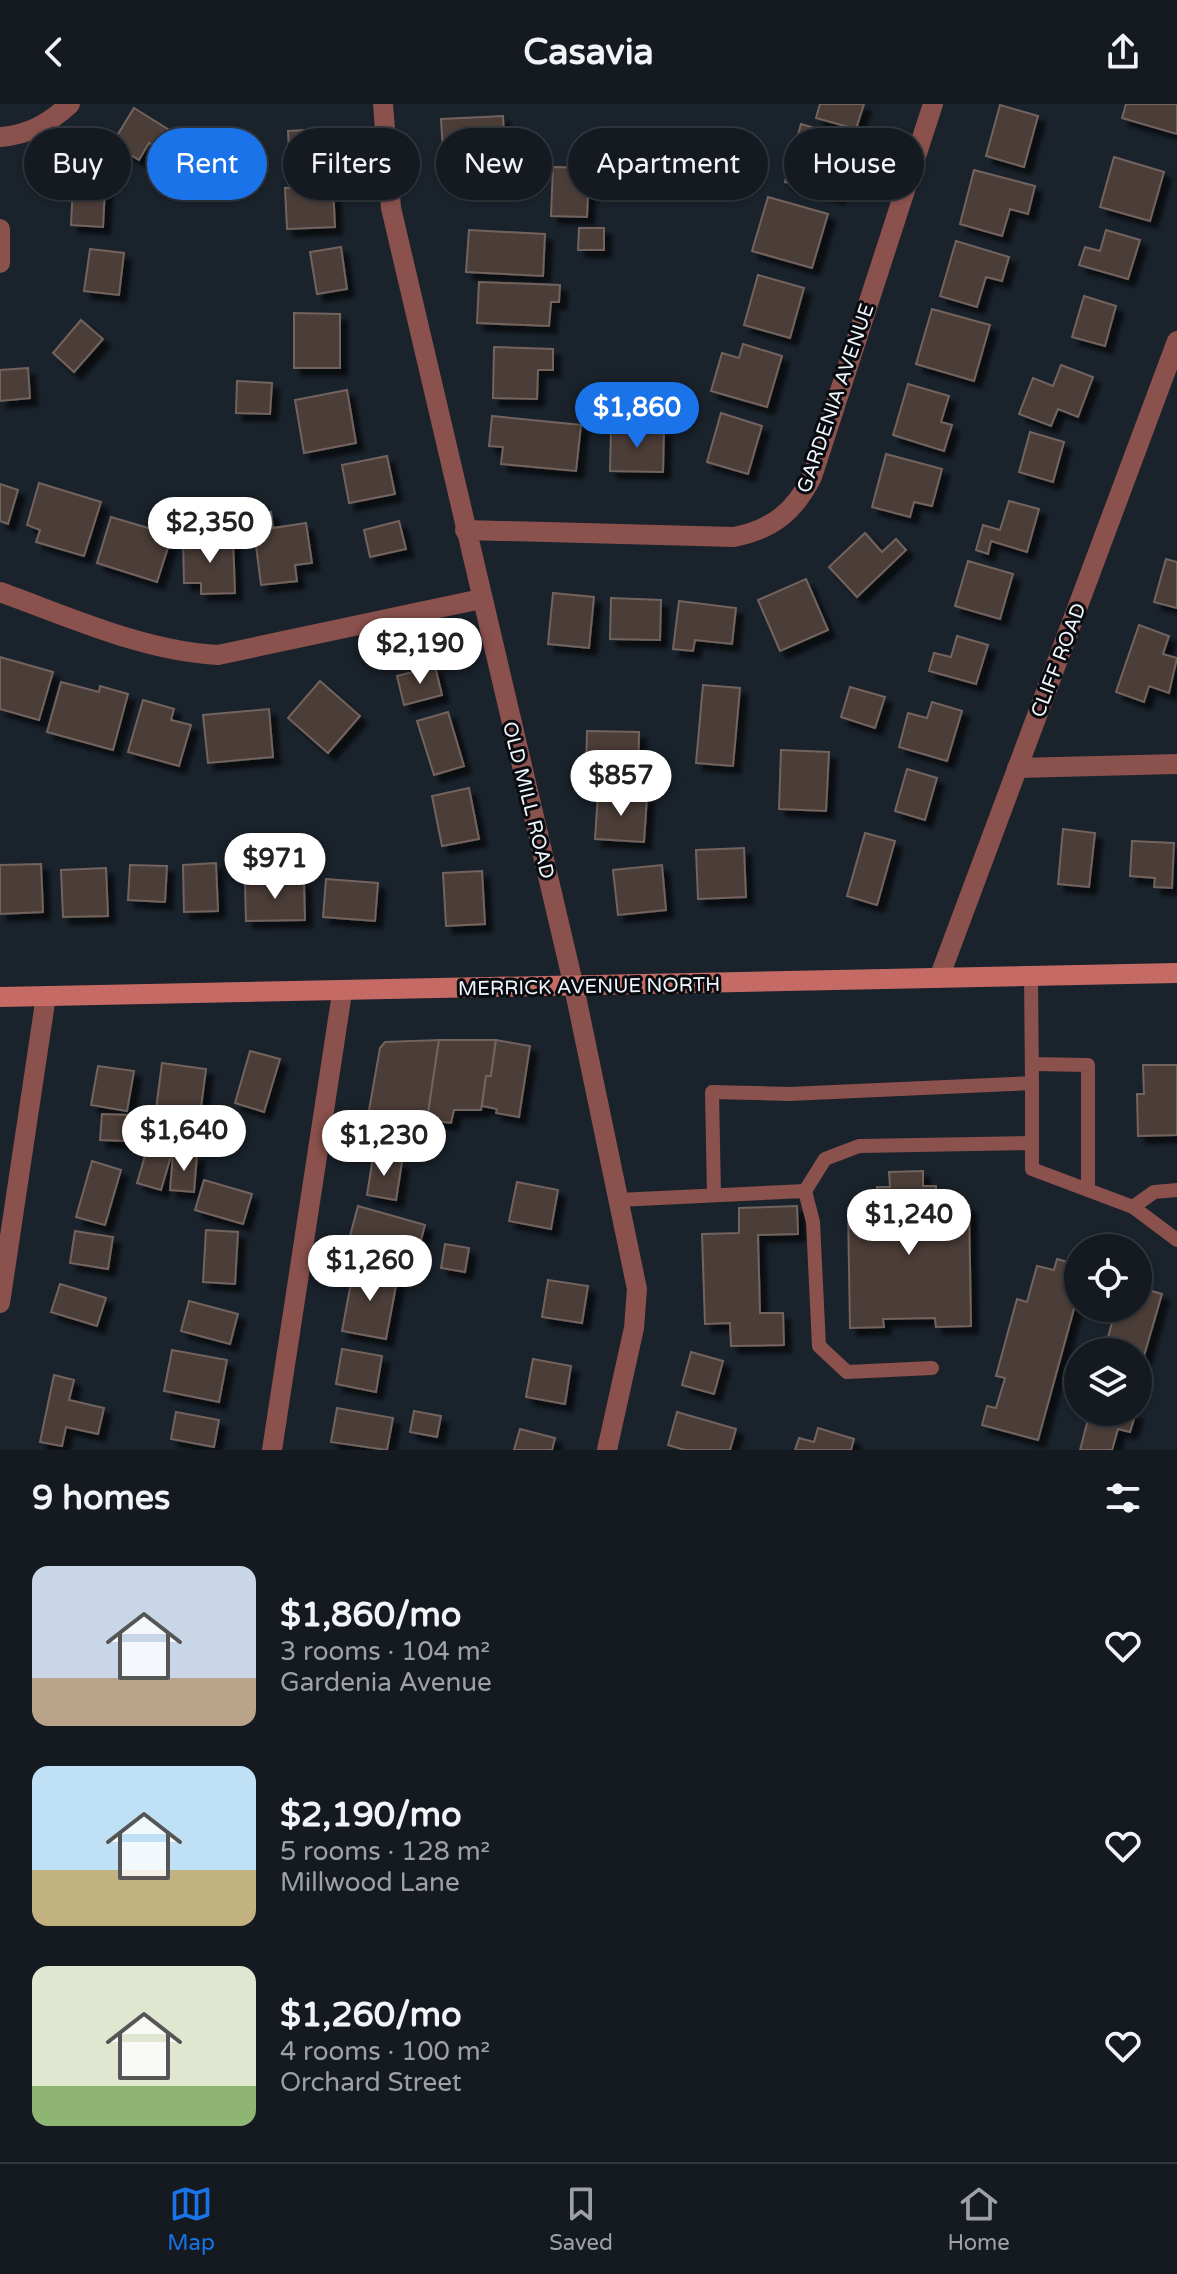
<!DOCTYPE html>
<html lang="en">
<head>
<meta charset="utf-8">
<style>
  :root { --surface:#141a20; --page:#1d2329; --text:#f1f3f6; --muted:#9da1a5; --line:#33383e; --accent:#1a73e8 }
  body { margin:0; font-family:"Varela Round",sans-serif; background:var(--page); color:var(--text); height:100vh; display:flex; flex-direction:column; font-size:30px; white-space:nowrap }
  * { box-sizing:border-box; margin:0 }
  p { font-size:26px; color:var(--muted) }
  .icon { flex:none; width:44px; height:44px; fill:none; stroke:currentColor; stroke-width:2; stroke-linecap:round; stroke-linejoin:round }
  .map { position:relative; height:1346px; overflow:hidden }
  .side { display:flex; flex-direction:column; background:var(--surface); flex:1 }
  .side>* { flex:none }
  .banner { position:absolute; left:24px; top:24px; width:1130px; height:72px; display:flex; gap:16px }
  .buttons { position:absolute; left:1064px; top:1130px; display:grid; gap:16px }
  .buttons a { display:grid; place-items:center; width:88px; height:88px; border-radius:50%; background:var(--surface); box-shadow:0 2px 6px #0004,0 0 0 2px var(--line); font-size:40px }
  .price { position:absolute; translate:-50% -68px; padding:0 18px; border-radius:28px; background:#fff; color:#222; font-size:26px; line-height:52px; filter:drop-shadow(0 2px 4px #0008) }
  .price::after { content:''; position:absolute; left:50%; top:48px; width:24px; height:18px; margin-left:-12px; background:inherit; clip-path:polygon(0 0,100% 0,50% 100%) }
  .price.selected { background:var(--accent); color:#fff }
  ul { padding:0; list-style:none }
  li { display:flex; align-items:center; gap:24px; height:200px; padding:0 32px }
  li span { display:grid; place-items:center; flex:none; width:224px; height:160px; border-radius:16px; color:#555 }
  li>.icon { margin-inline-start:auto }
  span .icon { width:96px; height:96px; fill:#fffc; stroke-width:1 }
  li b { font-size:34px }
  h2 { display:flex; justify-content:space-between; align-items:center; height:96px; padding:0 32px; font-size:34px }
  .pill { padding:0 28px; border-radius:36px; background:var(--surface); box-shadow:0 2px 6px #0004,0 0 0 2px var(--line); font-size:28px; line-height:72px }
  .pill.selected { background:var(--accent); color:#fff }
  header { display:flex; justify-content:space-between; align-items:center; height:104px; padding:0 32px; background:var(--surface); font-size:36px; font-weight:700 }
  .menu { display:flex; justify-content:space-around; align-items:center; height:112px; border-top:2px solid var(--line); background:var(--surface); font-size:22px; color:var(--muted) }
  .menu a { display:grid; justify-items:center; gap:4px }
  .menu .selected { color:var(--accent) }
  .map>svg:first-child { display:block }
  .building { fill:#4b3d38; stroke:#72635e; stroke-width:2; filter:url(#shadow) }
  .lines { fill:none; stroke-linecap:round; stroke-linejoin:round }
  .service { stroke:#8a514d; stroke-width:14 }
  .minor { stroke:#8a514d; stroke-width:20 }
  .secondary { stroke:#c66a65; stroke-width:20 }
  .labels { text-anchor:middle; stroke-width:6; stroke-linejoin:round; paint-order:stroke }
  .street-label { font-size:20px; fill:#f0f6fc; stroke:#080b0f }
</style>
</head>
<body>
<header><svg class="icon" aria-label="back" viewBox="0 0 24 24"><path d="M15 5l-7 7 7 7"/></svg>Casavia<svg class="icon" aria-label="share" viewBox="0 0 24 24"><path d="M12 15V3M7 8l5-5 5 5M5 13v7h14v-7"/></svg></header>
<div class="map">
<svg width="1177" height="1346" viewBox="0 0 1177 1346">
  <defs>
    <filter id="shadow"><feDropShadow dx="7" dy="7" stdDeviation="2" flood-color="#0009"/></filter>
  </defs>
  <rect width="100%" height="100%" fill="#1a222b"/>
  <g class="building">
    <path d="M820,0H864L856,25L816,14Z"/>
    <path d="M1126,0H1177V30L1122,14Z"/>
    <path d="M1000,1L1038,12L1024,63L986,52Z"/>
    <path d="M134,4L179,32L167,50L149,39L139,56L112,40Z"/>
    <path d="M503,12L504,31L488,32L489,63L444,65L441,15Z"/>
    <path d="M801,20L854,36L838,93L785,78Z"/>
    <path d="M327,25L329,64L290,66L288,27Z"/>
    <path d="M1114,53L1164,68L1150,117L1100,103Z"/>
    <path d="M553,63L589,64L587,113L551,112Z"/>
    <path d="M974,66L1035,82L1028,110L1010,105L1002,132L960,120Z"/>
    <path d="M73,81L105,83L103,123L71,121Z"/>
    <path d="M333,82L335,123L287,125L285,84Z"/>
    <path d="M768,93L828,110L812,164L752,147Z"/>
    <path d="M579,124H604V146H578Z"/>
    <path d="M469,126L545,130L543,172L466,168Z"/>
    <path d="M1106,126L1140,136L1128,175L1079,161L1085,143L1100,147Z"/>
    <path d="M956,137L1009,153L1002,177L986,173L977,203L940,192Z"/>
    <path d="M341,143L347,185L317,190L310,148Z"/>
    <path d="M90,145L124,149L119,191L84,187Z"/>
    <path d="M758,171L804,184L790,234L744,221Z"/>
    <path d="M479,178L560,181L559,198H551L549,222L477,219Z"/>
    <path d="M1084,192L1116,202L1105,242L1072,233Z"/>
    <path d="M932,205L990,221L974,277L916,260Z"/>
    <path d="M294,209L340,210V264H294Z"/>
    <path d="M81,216L103,235L74,268L53,249Z"/>
    <path d="M743,240L782,252L767,303L711,287L722,249L739,254Z"/>
    <path d="M494,243L553,245V266H538L537,295L493,294Z"/>
    <path d="M1061,261L1093,273L1078,313L1058,305L1051,322L1019,310L1033,274L1053,282Z"/>
    <path d="M28,264L30,294L0,297V266Z"/>
    <path d="M237,277L272,279L270,310L236,309Z"/>
    <path d="M908,280L949,292L941,318L952,321L944,347L893,331Z"/>
    <path d="M347,286L356,339L304,349L295,296Z"/>
    <path d="M721,309L762,322L748,370L707,358Z"/>
    <path d="M492,312L581,321L576,367L501,360L503,343L489,342Z"/>
    <path d="M611,325H664L663,368L610,367Z"/>
    <path d="M1030,328L1064,338L1053,378L1019,368Z"/>
    <path d="M886,350L942,365L932,402L914,398L910,413L872,403Z"/>
    <path d="M387,352L395,390L349,399L342,361Z"/>
    <path d="M39,379L101,398L84,452L36,438L40,426L27,421Z"/>
    <path d="M0,380L18,386L8,420L0,417Z"/>
    <path d="M1009,397L1039,405L1027,448L991,437L988,450L976,446L983,421L1000,426Z"/>
    <path d="M271,408L273,424L306,419L312,459L295,461L297,477L261,481L252,411Z"/>
    <path d="M111,413L172,431L157,478L97,459Z"/>
    <path d="M399,417L406,445L370,453L364,426Z"/>
    <path d="M865,429L882,448L896,435L906,446L857,493L829,463Z"/>
    <path d="M233,435L235,489L201,490V479H184L183,437Z"/>
    <path d="M1166,455L1177,458V504L1154,498Z"/>
    <path d="M968,457L1013,470L1000,515L955,502Z"/>
    <path d="M806,475L828,526L780,547L758,496Z"/>
    <path d="M553,489L594,493L589,544L548,540Z"/>
    <path d="M611,494L661,496L660,536L610,535Z"/>
    <path d="M679,497L736,504L732,540L695,536L693,547L673,545Z"/>
    <path d="M1139,521L1169,532L1163,550L1177,554L1169,589L1149,582L1144,598L1116,588Z"/>
    <path d="M957,532L988,541L976,580L929,567L934,549L951,553Z"/>
    <path d="M0,553L53,568L39,616L0,605Z"/>
    <path d="M435,562L442,591L404,601L397,572Z"/>
    <path d="M320,577L360,612L328,649L288,614Z"/>
    <path d="M61,578L99,588L100,582L128,590L113,646L47,628Z"/>
    <path d="M703,581L740,584L733,662L696,659Z"/>
    <path d="M850,583L885,593L875,624L841,613Z"/>
    <path d="M143,596L174,605L171,616L191,621L179,662L128,648Z"/>
    <path d="M932,598L962,607L947,657L899,643L908,609L927,614Z"/>
    <path d="M269,605L273,653L208,659L203,611Z"/>
    <path d="M448,608L464,662L434,671L417,617Z"/>
    <path d="M587,627L639,628L638,671L586,670Z"/>
    <path d="M781,646L829,648L826,707L779,705Z"/>
    <path d="M907,665L937,674L925,716L895,707Z"/>
    <path d="M469,684L479,735L442,742L432,692Z"/>
    <path d="M598,690L647,693L644,738L595,735Z"/>
    <path d="M1063,725L1095,729L1089,783L1058,780Z"/>
    <path d="M865,729L895,737L877,801L847,792Z"/>
    <path d="M1132,737L1174,739L1172,784L1154,783L1155,774L1130,772Z"/>
    <path d="M744,744L746,793L698,795L696,746Z"/>
    <path d="M216,759L218,807L184,808L183,761Z"/>
    <path d="M41,760L43,808L0,810V761Z"/>
    <path d="M130,761L167,762L165,798L128,796Z"/>
    <path d="M662,761L666,806L618,811L613,766Z"/>
    <path d="M106,764L108,812L63,813L61,766Z"/>
    <path d="M482,767L485,820L446,822L443,769Z"/>
    <path d="M326,775L378,779L375,817L323,813Z"/>
    <path d="M304,777L305,816L246,817L245,778Z"/>
    <path d="M439,936L427,1016H373L368,1012L380,944L385,938Z"/>
    <path d="M439,936H496L491,972H486L481,1006H454L451,1019L427,1016Z"/>
    <path d="M496,936L530,942L519,1013L496,1009L497,1005L482,1002L486,972H491Z"/>
    <path d="M250,947L280,955L264,1008L235,999Z"/>
    <path d="M162,959L206,965L200,1011L156,1005Z"/>
    <path d="M1143,961H1177V1031L1138,1032L1137,990H1144Z"/>
    <path d="M98,962L134,967L127,1007L91,1001Z"/>
    <path d="M102,1010L128,1011L126,1037L100,1036Z"/>
    <path d="M147,1045L171,1052L161,1086L137,1079Z"/>
    <path d="M173,1050L197,1051L194,1088L170,1086Z"/>
    <path d="M373,1053L402,1058L396,1096L367,1091Z"/>
    <path d="M92,1057L121,1066L105,1121L76,1113Z"/>
    <path d="M923,1067V1082H936V1102L969,1101L971,1222L936,1223L935,1214L883,1215L884,1223L850,1224L848,1104H877V1083H890L889,1068Z"/>
    <path d="M204,1076L252,1090L243,1120L195,1106Z"/>
    <path d="M517,1078L558,1086L551,1125L509,1117Z"/>
    <path d="M358,1102L425,1121L417,1151L350,1132Z"/>
    <path d="M797,1102L798,1130L758,1131L760,1209H783L784,1241L731,1242L730,1219L705,1220L702,1130L739,1129V1104Z"/>
    <path d="M206,1126L238,1128L235,1180L203,1178Z"/>
    <path d="M75,1127L113,1133L108,1165L70,1159Z"/>
    <path d="M445,1140L469,1144L465,1168L441,1164Z"/>
    <path d="M1057,1155L1078,1161V1190L1038,1336L982,1321L987,1302L996,1304L1005,1274L996,1272L1017,1195L1027,1198L1037,1162L1054,1166Z"/>
    <path d="M354,1163L398,1171L386,1235L342,1227Z"/>
    <path d="M548,1176L588,1182L582,1219L542,1213Z"/>
    <path d="M60,1180L106,1194L97,1222L51,1208Z"/>
    <path d="M1138,1183L1162,1190L1139,1269L1138,1248H1104L1116,1204H1138Z"/>
    <path d="M189,1197L238,1210L230,1240L181,1227Z"/>
    <path d="M342,1245L382,1252L376,1288L336,1280Z"/>
    <path d="M172,1246L227,1256L219,1298L164,1287Z"/>
    <path d="M691,1248L723,1257L714,1290L682,1281Z"/>
    <path d="M533,1255L571,1262L565,1300L526,1293Z"/>
    <path d="M54,1271L74,1276L69,1296L104,1304L98,1330L66,1323L62,1342L40,1338Z"/>
    <path d="M337,1304L393,1314L387,1346L331,1338Z"/>
    <path d="M414,1307L441,1312L437,1333L410,1328Z"/>
    <path d="M176,1308L219,1316L214,1343L171,1335Z"/>
    <path d="M677,1308L736,1325L730,1346H685L668,1341Z"/>
    <path d="M1090,1308H1136L1130,1328L1118,1325L1112,1346H1080Z"/>
    <path d="M818,1324L854,1335L851,1346H795L799,1334L814,1338Z"/>
    <path d="M520,1325L555,1334L552,1346H514Z"/>
  </g>
  <g class="lines">
    <g class="service">
      <path d="M1032,960L1088,961V1086"/>
      <path d="M1032,979V1039"/>
      <path d="M805,1087L813,1118L819,1242L847,1268L932,1264"/>
      <path d="M714,1091L712,988L789,990L1032,979L1031,872"/>
      <path d="M618,1096L805,1087L825,1055L859,1042L1032,1039V1065L1133,1103L1177,1136"/>
      <path d="M1133,1103L1154,1088L1177,1086"/>
    </g>
    <g class="minor">
      <path d="M383,0L391,104L574,883L637,1185L634,1224L607,1346"/>
      <path d="M0,33C29,31 49,19 70,0"/>
      <path d="M0,125V159"/>
      <path d="M465,426L734,433C773,425 794,408 812,373L933,0"/>
      <path d="M0,488C70,513 143,547 218,551L481,495"/>
      <path d="M1017,664L1177,660"/>
      <path d="M939,874L1177,237"/>
      <path d="M0,1199L46,892"/>
      <path d="M272,1346L342,889"/>
    </g>
    <path class="secondary" d="M0,893L1177,869"/>
  </g>
  <g class="labels">
    <g class="street-label">
      <text transform="translate(835 294) rotate(-71)" y="7">GARDENIA AVENUE</text>
      <text transform="translate(1058 556) rotate(-69)" y="7">CLIFF ROAD</text>
      <text transform="translate(529 696) rotate(76)" y="7">OLD MILL ROAD</text>
      <text transform="translate(589 882) rotate(-1)" y="7">MERRICK AVENUE NORTH</text>
    </g>
  </g>
</svg>
<div class="buttons">
<a><svg class="icon" aria-label="locate" viewBox="0 0 24 24"><circle cx="12" cy="12" r="6"/><path d="M12 2v4M12 18v4M2 12h4M18 12h4"/></svg></a>
<a><svg class="icon" aria-label="layers" viewBox="0 0 24 24"><path d="M12 4l9 5-9 5-9-5zM3 14l9 5 9-5"/></svg></a>
</div>
<b class="price selected" style="left:637px;top:346px">$1,860</b>
<b class="price" style="left:210px;top:461px">$2,350</b>
<b class="price" style="left:420px;top:582px">$2,190</b>
<b class="price" style="left:621px;top:714px">$857</b>
<b class="price" style="left:275px;top:797px">$971</b>
<b class="price" style="left:184px;top:1069px">$1,640</b>
<b class="price" style="left:384px;top:1074px">$1,230</b>
<b class="price" style="left:909px;top:1153px">$1,240</b>
<b class="price" style="left:370px;top:1199px">$1,260</b>
<div class="banner">
<a class="pill">Buy</a>
<a class="pill selected">Rent</a>
<a class="pill">Filters</a>
<a class="pill">New</a>
<a class="pill">Apartment</a>
<a class="pill">House</a>
</div>
</div>
<section class="side">
<h2>9 homes<svg class="icon" aria-label="filters" viewBox="0 0 24 24"><path d="M4 7h16M4 17h16"/><circle cx="9" cy="7" r="2"/><circle cx="15" cy="17" r="2"/></svg></h2>
<ul>
<li><span style="background:linear-gradient(#c9d6e8 70%,#b9a48a 0)"><svg class="icon" aria-label="home" viewBox="0 0 24 24"><path d="M3 11l9-7 9 7M6 9v11h12V9"/></svg></span><div><b>$1,860/mo</b><p>3 rooms · 104 m²</p><p>Gardenia Avenue</p></div><svg class="icon" aria-label="heart" viewBox="0 0 24 24"><path d="M12 20l-8-8c-3-5 5-10 8-4 3-6 11-1 8 4z"/></svg></li>
<li><span style="background:linear-gradient(#bfe0f5 65%,#c2b280 0)"><svg class="icon" aria-label="home" viewBox="0 0 24 24"><path d="M3 11l9-7 9 7M6 9v11h12V9"/></svg></span><div><b>$2,190/mo</b><p>5 rooms · 128 m²</p><p>Millwood Lane</p></div><svg class="icon" aria-label="heart" viewBox="0 0 24 24"><path d="M12 20l-8-8c-3-5 5-10 8-4 3-6 11-1 8 4z"/></svg></li>
<li><span style="background:linear-gradient(#dfe7d0 75%,#8fb573 0)"><svg class="icon" aria-label="home" viewBox="0 0 24 24"><path d="M3 11l9-7 9 7M6 9v11h12V9"/></svg></span><div><b>$1,260/mo</b><p>4 rooms · 100 m²</p><p>Orchard Street</p></div><svg class="icon" aria-label="heart" viewBox="0 0 24 24"><path d="M12 20l-8-8c-3-5 5-10 8-4 3-6 11-1 8 4z"/></svg></li>
</ul>
</section>
<nav class="menu">
<a class="selected"><svg class="icon" aria-label="map" viewBox="0 0 24 24"><path d="M3 6l6-2 6 2 6-2v14l-6 2-6-2-6 2zM9 4v14M15 6v14"/></svg>Map</a>
<a><svg class="icon" aria-label="saved" viewBox="0 0 24 24"><path d="M7 4h10v16l-5-4-5 4z"/></svg>Saved</a>
<a><svg class="icon" aria-label="home" viewBox="0 0 24 24"><path d="M3 11l9-7 9 7M6 9v11h12V9"/></svg>Home</a>
</nav>
</body>
</html>
